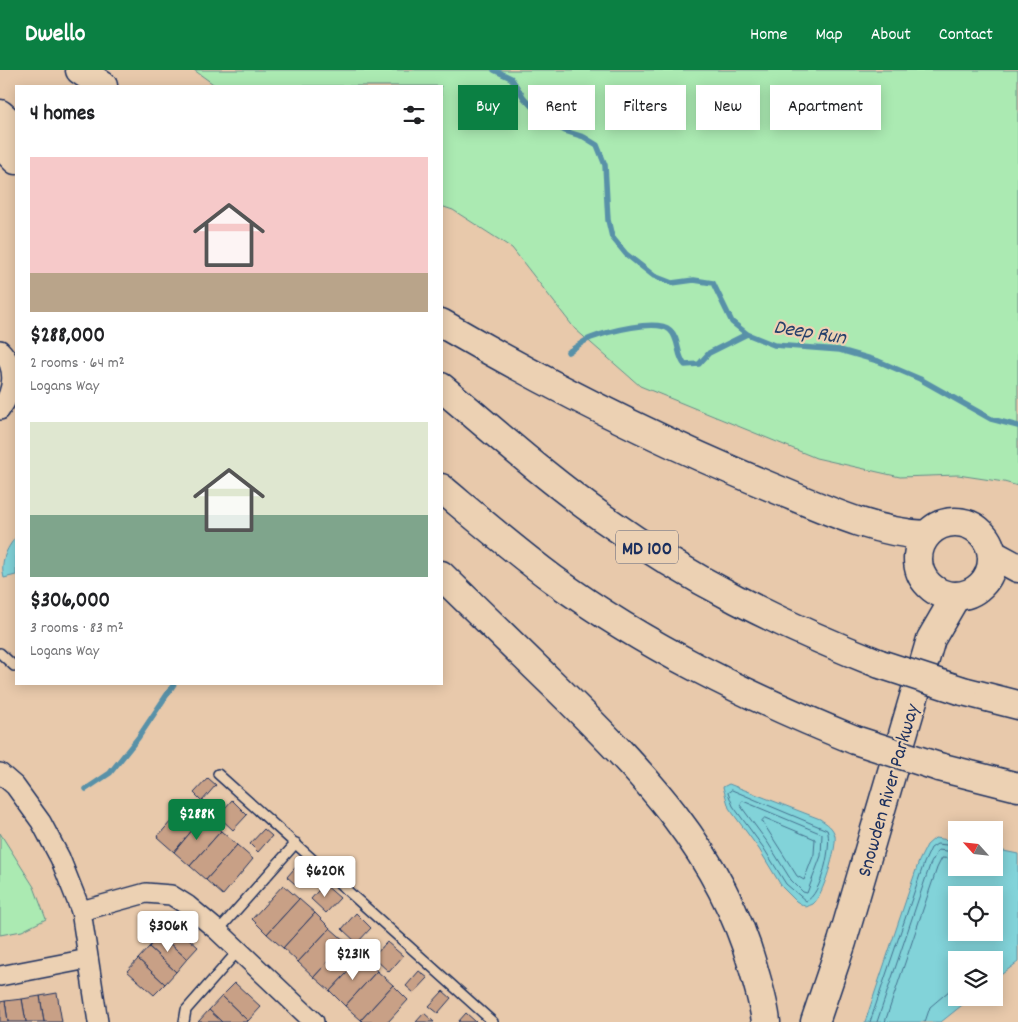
<!DOCTYPE html>
<html lang="en">
<head>
<meta charset="utf-8">
<style>
  :root { --surface:#fff; --page:#f2f2f2; --text:#202124; --muted:#757577; --accent:#0b8043 }
  body { margin:0; font-family:Dekko,sans-serif; background:var(--page); color:var(--text); height:100vh; display:flex; flex-direction:column; font-size:19px; white-space:nowrap }
  * { box-sizing:border-box; margin:0 }
  p { font-size:16px; color:var(--muted) }
  .icon { flex:none; width:28px; height:28px; fill:none; stroke:currentColor; stroke-width:2; stroke-linecap:round; stroke-linejoin:round }
  .map { position:relative; flex:1; overflow:hidden }
  .drawer { position:absolute; left:15px; top:15px; width:428px; height:600px; display:flex; flex-direction:column; background:var(--surface); border-radius:0px; box-shadow:0 2px 12px #0003 }
  .drawer>* { flex:none }
  .hud { position:absolute; left:458px; top:15px; width:475px; height:45px; display:flex; gap:10px }
  .needle { width:32px; rotate:297deg }
  .tools { position:absolute; left:948px; top:751px; display:grid; gap:10px }
  .tools a { display:grid; place-items:center; width:55px; height:55px; border-radius:0px; background:var(--surface); box-shadow:0 2px 12px #0003; font-size:25px }
  .price { position:absolute; translate:-50% -42px; padding:0 11px; border-radius:5px; background:#fff; color:#222; font-size:16px; line-height:32px; filter:drop-shadow(0 1px 2px #0008) }
  .price::after { content:''; position:absolute; left:50%; top:30px; width:15px; height:11px; margin-left:-8px; background:inherit; clip-path:polygon(0 0,100% 0,50% 100%) }
  .price.current { background:var(--accent); color:#fff }
  ul { padding:0; list-style:none }
  li { display:grid; align-content:center; gap:10px; height:265px; padding:0 15px }
  li span { display:grid; place-items:center; height:155px; border-radius:0px; color:#555 }
  li>.icon { margin-inline-start:auto }
  span .icon { width:90px; height:90px; fill:#fffc; stroke-width:1 }
  li b { font-size:21px }
  h2 { display:flex; justify-content:space-between; align-items:center; height:60px; padding:0 15px; font-size:21px }
  .tag { padding:0 18px; border-radius:0px; background:var(--surface); box-shadow:0 2px 12px #0003; font-size:18px; line-height:45px }
  .tag.current { background:var(--accent); color:#fff }
  header { display:flex; align-items:center; gap:30px; box-sizing:border-box; height:70px; padding:0 25px; background:var(--accent); color:#fff }
  header strong { font-size:24px }
  nav { display:flex; gap:28px; margin-inline-start:auto; font-size:18px }
  .map>svg:first-child { display:block }
  .green { fill:#abeab2; stroke:#638c88 }
  .water { fill:#82d3d9; stroke:#5991a8; fill-rule:evenodd }
  .lines { fill:none; stroke-linecap:round; stroke-linejoin:round }
  .shore { stroke:#44718f; stroke-width:1 }
  .stream { stroke:#5991a8; stroke-width:5.5 }
  .building { fill:#c8a086; stroke:#1b2f5e }
  .lane-casing { stroke:#1b2f5e; stroke-width:12 }
  .street-casing { stroke:#1b2f5e; stroke-width:22 }
  .primary-casing { stroke:#1b2f5e; stroke-width:31 }
  .highway-casing { stroke:#1b2f5e; stroke-width:31 }
  .lane { stroke:#ecd1b3; stroke-width:9 }
  .street { stroke:#ecd1b3; stroke-width:19 }
  .primary { stroke:#ecd1b3; stroke-width:28 }
  .highway { stroke:#ecd1b3; stroke-width:28 }
  .highway-bridge-casing { stroke:#1b2f5e; stroke-width:31; stroke-linecap:butt }
  .highway-bridge { stroke:#ecd1b3; stroke-width:28 }
  .labels { text-anchor:middle; stroke-width:4.5; stroke-linejoin:round; paint-order:stroke }
  .shield { fill:#ecd1b3; stroke:#5a6078; stroke-width:1 }
  .shield-label { font-size:19px; font-weight:bold; fill:#1b2f5e }
  .street-label { font-size:20px; fill:#1b2f5e; stroke:#ecd1b3 }
  .water-label { font-size:21px; font-style:italic; fill:#253f6a; stroke:#ecd1b3 }
</style>
</head>
<body>
<header>
<strong>Dwello</strong>
<nav><a>Home</a><a>Map</a><a>About</a><a>Contact</a></nav>
</header>
<div class="map">
<svg width="1018" height="952" viewBox="0 0 1018 952">
  <rect width="100%" height="100%" fill="#e8c9ab"/>
  <filter id="ink" filterUnits="userSpaceOnUse"><feTurbulence type="fractalNoise" baseFrequency=".02" numOctaves="2"/><feDisplacementMap in="SourceGraphic" scale="10" xChannelSelector="R" yChannelSelector="G"/><feConvolveMatrix kernelMatrix="1 2 1 2 8 2 1 2 1" color-interpolation-filters="sRGB"/></filter>
  <g filter="url(#ink)">
    <g class="green">
      <path d="M194,0H1018V416L1004,412L958,405L900,407L816,388L640,316L575,259L512,178L453,140L441,136V16H216Z"/>
      <path d="M0,763L34,817L46,849L22,861L0,865Z"/>
    </g>
    <g class="water">
      <path d="M16,467V505L4,508C0,492 6,479 16,467Z"/>
      <path d="M729,714L820,749C827,754 833,757 835,766C837,778 823,826 813,834C811,835 808,836 806,837L796,831L782,817L759,779L729,738L723,717Z"/>
      <path d="M935,768L956,771V798H994V779L1018,784V892L994,910V890H956V928H971L941,952H865L919,791L927,775ZM956,825H994V862H956Z"/>
    </g>
    <g class="lines">
      <g class="shore">
        <path d="M732,720L827,760C833,773 821,826 806,831L786,814L763,777L733,736L728,723Z"/>
        <path d="M743,731L822,764L821,786L807,823L803,822L791,810L768,773L740,735Z"/>
        <path d="M765,748L815,769L814,784L804,810L797,806L762,751Z"/>
        <path d="M870,952L924,793L931,778L937,774L956,776"/>
        <path d="M877,952L930,795L938,780L956,782"/>
        <path d="M885,952L937,798L942,788L956,789"/>
        <path d="M925,952L930,937L956,915"/>
      </g>
      <g class="stream">
        <path d="M494,0L511,8L524,28L543,48L565,61L584,67L597,75L605,95L608,150L612,167L626,184L654,206L672,213L694,210L713,213L732,252L747,264L774,275L840,280L878,291L920,309L991,349L1018,356"/>
        <path d="M568,282C575,278 583,271 591,268C607,262 657,248 670,260C680,269 676,285 685,295L699,294L709,283L747,264"/>
        <path d="M86,719L110,703L138,668L174,614"/>
      </g>
    </g>
    <g class="building">
      <path d="M208,708L216,715L202,731L194,723Z"/>
      <path d="M232,730L247,745L233,760L218,746Z"/>
      <path d="M188,732L204,746L174,782L157,767Z"/>
      <path d="M204,746L221,761L190,796L174,782Z"/>
      <path d="M264,759L272,766L258,782L250,774Z"/>
      <path d="M221,761L237,775L206,810L190,796Z"/>
      <path d="M237,775L253,789L223,825L206,810Z"/>
      <path d="M301,791L309,799L295,814L287,807Z"/>
      <path d="M324,814L340,828L326,843L311,829Z"/>
      <path d="M283,815L299,829L267,864L252,849Z"/>
      <path d="M299,829L315,843L283,878L267,864Z"/>
      <path d="M315,843L330,858L298,892L283,878Z"/>
      <path d="M356,843L371,858L357,873L342,859Z"/>
      <path d="M171,853L198,877L187,889L160,865Z"/>
      <path d="M330,858L346,872L314,907L298,892Z"/>
      <path d="M160,865L187,889L176,902L149,877Z"/>
      <path d="M346,872L362,887L330,921L314,907Z"/>
      <path d="M387,872L403,886L389,902L373,887Z"/>
      <path d="M149,877L176,902L165,914L138,889Z"/>
      <path d="M362,887L377,901L345,936L330,921Z"/>
      <path d="M138,889L165,914L154,925L127,901Z"/>
      <path d="M377,901L393,915L361,950L345,936Z"/>
      <path d="M419,901L428,908L414,923L406,916Z"/>
      <path d="M235,913L261,937L248,951L222,926Z"/>
      <path d="M393,915L408,930L388,952H363L361,950Z"/>
      <path d="M443,921L451,928L438,943L429,936Z"/>
      <path d="M57,923L62,952H44L40,926Z"/>
      <path d="M40,926L44,952H26L22,929Z"/>
      <path d="M222,926L248,951L247,952H222L209,940Z"/>
      <path d="M22,929L26,952H8L5,931Z"/>
      <path d="M5,931L8,952H0V932Z"/>
      <path d="M209,940L222,952H198Z"/>
      <path d="M424,943L434,952H416Z"/>
      <path d="M466,943L476,952H458Z"/>
    </g>
    <g class="lines">
      <defs>
        <g id="lane">
          <path d="M0,583L14,596"/>
          <path d="M218,704L493,952"/>
          <path d="M218,861L296,773"/>
          <path d="M184,952L186,940L238,881"/>
        </g>
        <g id="street">
          <path d="M0,280C18,298 13,322 0,340"/>
          <path d="M0,703L15,716L41,752L60,788L81,841L98,952"/>
          <path d="M81,841L146,823L171,825L187,835L218,861L314,952"/>
          <path d="M0,906L88,889"/>
        </g>
        <g id="primary">
          <circle cx="955" cy="489" r="37"/>
          <path d="M815,952L842,872L931,569L956,526"/>
        </g>
        <g id="highway">
          <path d="M80,0L103,16"/>
          <path d="M0,44L16,58"/>
          <path d="M0,74L16,90"/>
          <path d="M441,253C548,315 657,370 771,417C820,437 873,463 926,465"/>
          <path d="M441,317C494,361 546,408 603,448C690,510 781,555 880,594"/>
          <path d="M441,418C478,449 515,481 553,509C646,577 749,627 855,670"/>
          <path d="M992,484L1018,498"/>
          <path d="M441,505C480,543 519,581 558,619C641,701 720,781 753,897C758,915 764,933 766,952"/>
          <path d="M963,621L1018,635"/>
          <path d="M939,697L1018,717"/>
        </g>
      </defs>
      <use href="#lane" class="lane-casing"/>
      <use href="#street" class="street-casing"/>
      <use href="#primary" class="primary-casing"/>
      <use href="#highway" class="highway-casing"/>
      <use href="#lane" class="lane"/>
      <use href="#street" class="street"/>
      <use href="#primary" class="primary"/>
      <use href="#highway" class="highway"/>
      <defs>
        <g id="highway-bridge">
          <path d="M880,594L963,621"/>
          <path d="M855,670L939,697"/>
        </g>
      </defs>
      <use href="#highway-bridge" class="highway-bridge-casing"/>
      <use href="#highway-bridge" class="highway-bridge"/>
    </g>
  </g>
  <g class="labels">
    <rect class="shield" x="616" y="460.5" width="62" height="33" rx="4"/>
    <g class="shield-label">
      <text x="647" y="484">MD 100</text>
    </g>
    <g class="street-label">
      <text transform="translate(887 720) rotate(-74)" y="7">Snowden River Parkway</text>
    </g>
    <g class="water-label">
      <text transform="translate(810 261) rotate(9)" y="7">Deep Run</text>
    </g>
  </g>
</svg>
<div class="tools">
<a><svg class="needle" viewBox="-14 -14 28 28"><path d="M0-13l5 13h-10z" fill="#e53935"/><path d="M0 13l5-13h-10z" fill="#757577"/></svg></a>
<a><svg class="icon" aria-label="locate" viewBox="0 0 24 24"><circle cx="12" cy="12" r="6"/><path d="M12 2v4M12 18v4M2 12h4M18 12h4"/></svg></a>
<a><svg class="icon" aria-label="layers" viewBox="0 0 24 24"><path d="M12 4l9 5-9 5-9-5zM3 14l9 5 9-5"/></svg></a>
</div>
<b class="price current" style="left:197px;top:771px">$288K</b>
<b class="price" style="left:325px;top:828px">$620K</b>
<b class="price" style="left:168px;top:883px">$306K</b>
<b class="price" style="left:353px;top:911px">$231K</b>
<div class="hud">
<a class="tag current">Buy</a>
<a class="tag">Rent</a>
<a class="tag">Filters</a>
<a class="tag">New</a>
<a class="tag">Apartment</a>
</div>
<section class="drawer">
<h2>4 homes<svg class="icon" aria-label="filters" viewBox="0 0 24 24"><path d="M4 7h16M4 17h16"/><circle cx="9" cy="7" r="2"/><circle cx="15" cy="17" r="2"/></svg></h2>
<ul>
<li><span style="background:linear-gradient(#f6c9c9 75%,#b9a48a 0)"><svg class="icon" aria-label="home" viewBox="0 0 24 24"><path d="M3 11l9-7 9 7M6 9v11h12V9"/></svg></span><div><b>$288,000</b><p>2 rooms · 64 m²</p><p>Logans Way</p></div></li>
<li><span style="background:linear-gradient(#dfe7d0 60%,#7fa58c 0)"><svg class="icon" aria-label="home" viewBox="0 0 24 24"><path d="M3 11l9-7 9 7M6 9v11h12V9"/></svg></span><div><b>$306,000</b><p>3 rooms · 83 m²</p><p>Logans Way</p></div></li>
</ul>
</section>
</div>
</body>
</html>
